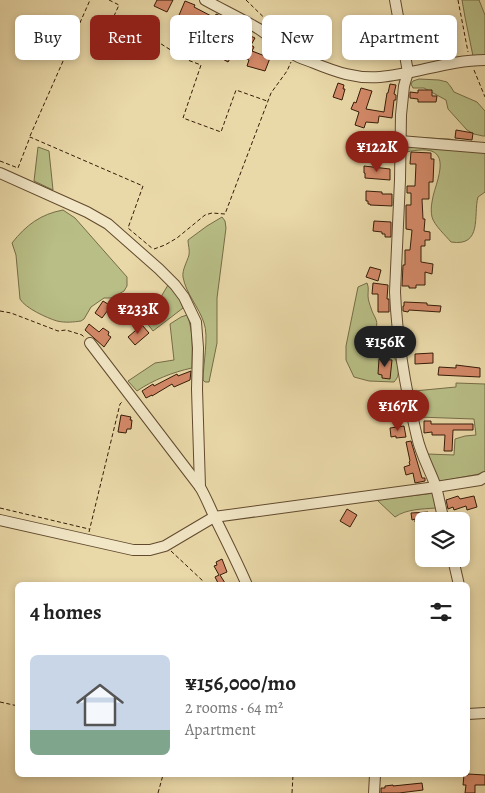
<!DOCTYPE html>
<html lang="en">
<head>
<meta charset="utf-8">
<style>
  :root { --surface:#fff; --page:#f2f2f2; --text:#222; --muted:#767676; --accent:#8f2418 }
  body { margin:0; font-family:Alegreya,serif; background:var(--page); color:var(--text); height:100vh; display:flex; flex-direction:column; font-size:19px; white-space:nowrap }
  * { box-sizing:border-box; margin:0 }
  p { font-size:16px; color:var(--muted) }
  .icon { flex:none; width:28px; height:28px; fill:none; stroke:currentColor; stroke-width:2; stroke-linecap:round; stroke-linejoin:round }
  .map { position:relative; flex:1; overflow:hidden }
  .details { position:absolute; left:15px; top:582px; width:455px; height:195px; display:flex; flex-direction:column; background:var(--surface); border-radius:8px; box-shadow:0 2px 8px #0003 }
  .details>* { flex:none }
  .guide { position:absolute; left:15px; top:15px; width:455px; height:45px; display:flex; gap:10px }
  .fabs { position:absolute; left:415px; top:512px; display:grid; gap:10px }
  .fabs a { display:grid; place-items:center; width:55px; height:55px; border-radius:8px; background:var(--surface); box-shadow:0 2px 8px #0003; font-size:25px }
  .price { position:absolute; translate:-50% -42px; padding:0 11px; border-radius:18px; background:var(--accent); color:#fff; font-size:16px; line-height:32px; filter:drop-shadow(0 1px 2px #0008) }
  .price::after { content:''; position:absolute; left:50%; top:30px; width:15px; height:11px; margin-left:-8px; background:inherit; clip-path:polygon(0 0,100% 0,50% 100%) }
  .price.current { background:#222; color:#fff }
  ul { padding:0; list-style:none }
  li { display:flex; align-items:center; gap:15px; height:125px; padding:0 15px }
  li span { display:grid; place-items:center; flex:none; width:140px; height:100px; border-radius:8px; color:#555 }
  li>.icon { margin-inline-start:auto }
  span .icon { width:60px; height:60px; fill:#fffc; stroke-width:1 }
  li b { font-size:21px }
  h2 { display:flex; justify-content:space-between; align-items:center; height:60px; padding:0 15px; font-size:21px }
  .tag { padding:0 18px; border-radius:8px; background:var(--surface); box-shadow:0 2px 8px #0003; font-size:18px; line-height:45px }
  .tag.current { background:var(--accent); color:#fff }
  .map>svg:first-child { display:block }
  .green { fill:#b8be86; stroke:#766c46 }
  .building { fill:#d48968; stroke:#351b06 }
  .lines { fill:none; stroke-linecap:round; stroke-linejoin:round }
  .minor-casing { stroke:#624a2e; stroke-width:12 }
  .path { stroke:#351b06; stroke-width:1; stroke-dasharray:4 2.5; stroke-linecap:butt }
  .minor { stroke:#f1e6c6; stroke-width:10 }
</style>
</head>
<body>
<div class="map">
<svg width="485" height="793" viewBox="0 0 485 793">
  <rect width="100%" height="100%" fill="#e9d8a8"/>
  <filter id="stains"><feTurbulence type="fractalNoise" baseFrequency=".004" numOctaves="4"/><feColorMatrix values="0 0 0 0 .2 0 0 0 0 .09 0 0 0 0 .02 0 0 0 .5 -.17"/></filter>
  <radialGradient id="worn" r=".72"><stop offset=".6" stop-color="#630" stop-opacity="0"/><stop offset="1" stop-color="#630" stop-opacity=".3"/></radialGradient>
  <g class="green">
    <path d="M462,0H479L485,15V56H473L465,17Z"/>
    <path d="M419,79L439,80L447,82L451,87L454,92L477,102L485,111V136H483L474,134L467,130L448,109L446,100L424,88H413L411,84L413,81Z"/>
    <path d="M407,137L449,139L485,145V192L478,197C473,215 483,247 451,242C446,236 434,225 432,217C431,213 431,207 432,202C433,194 436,187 438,179C446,149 431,147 406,152L403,150Z"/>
    <path d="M38,147L49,151L53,190L34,181Z"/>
    <path d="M63,210L75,218L127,277V286L124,291L117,295L111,298H104L91,307L84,319L81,321C74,322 65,323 57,321C47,318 25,308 20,299L16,255L12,243C26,225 41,214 63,210Z"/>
    <path d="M222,217L225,221L226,228L217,298V343L209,382H205L203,380C203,365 209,336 204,323C199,307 186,294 183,277C182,270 187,262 189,255C190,250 188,245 188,240L207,226Z"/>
    <path d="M367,283C369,288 368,290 368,296C368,300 370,305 371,308C373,316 379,320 376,328L362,333L357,343L358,347C367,349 379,348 387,351C395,354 400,367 398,375C398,377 395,381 394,382L369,381L354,377L346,360V346L358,287Z"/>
    <path d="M168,285L178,295L183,308L153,331L143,318L155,307Z"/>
    <path d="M187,315C194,332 192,351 192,368C173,372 153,380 137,391L128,381L155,363L174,360L170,324L181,317Z"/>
    <path d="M456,383L485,384V473L436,482L427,454L454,455L455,439L465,436L476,435L474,419L418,417L414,391L456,387Z"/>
    <path d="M435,493L436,508C423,509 406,509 395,517L377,500Z"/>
  </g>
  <g class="building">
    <path d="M157,0H173L167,12L154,6Z"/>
    <path d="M185,1L195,5L194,7L215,18L216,14L225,18L218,33L201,28L200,29L217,40L215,44L227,51L229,47L235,50L228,62L212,53L214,49L201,43L202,42L187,34L188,33L174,27Z"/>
    <path d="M233,23L243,28L242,32L255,38L251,45L254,47L252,51L270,58L265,71L247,66L249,60L237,54L243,41L229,37Z"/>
    <path d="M338,83L344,85L343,89H345L342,100L333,97Z"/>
    <path d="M390,84L396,85L394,94L396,95V100H394L392,118L379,116L378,123L366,122L364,128L355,125L359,112L351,109L354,102L356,103L361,88L372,91L366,109L384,112L387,93H388Z"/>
    <path d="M418,90H432V96H437L436,102H418V99L410,98V92L418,93Z"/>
    <path d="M456,130L473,133L472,140L455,138Z"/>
    <path d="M411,152L431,153V159H434L433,182H429V199H422L423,219H425L424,231L430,232V240H425V246H421V262L433,264L432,274L425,272V285H416V288H409V286H402L403,265H405V250H410L412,230L406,229V205H411V193H407V186H415L416,164H410Z"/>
    <path d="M364,166L390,169V180L365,178V173H364Z"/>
    <path d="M366,191L382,192V194H392V206L370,205V204H368V201H366Z"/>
    <path d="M374,221L391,222V237H385V234H382V232L373,231Z"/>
    <path d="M370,267L381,270L378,281L366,277Z"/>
    <path d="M373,283L388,285L387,299H389V312H378V294H372Z"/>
    <path d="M103,301L111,306L102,318L95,313Z"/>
    <path d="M404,302L427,303V305L441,306L440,312L409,310L408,312L403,311V306H404Z"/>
    <path d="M89,324L99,332L103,328L109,332L108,335L111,337L104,347L85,330Z"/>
    <path d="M142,325L149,333L135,345L128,337Z"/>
    <path d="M383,330H389V334H392L393,346H363L362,338H373L372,333L383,332Z"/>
    <path d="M433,353V363L415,364V354Z"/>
    <path d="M379,359L392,360L390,379L382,378V375L378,374Z"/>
    <path d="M456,365L480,368V377L438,375L439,367L456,368Z"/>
    <path d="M191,371L190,380L174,387L172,384L152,396V395L146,398L142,391L153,384L154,386L177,374L178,376Z"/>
    <path d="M391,396H398V401H400V416H388V400H391Z"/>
    <path d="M121,415L131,417L130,420H132L131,429H127L126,433L118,432Z"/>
    <path d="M424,421H431V424H473V430H453L452,451H444L445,435H432V432L424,433Z"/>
    <path d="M404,426L406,437L396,438V436L391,437L390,428Z"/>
    <path d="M411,441L422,478H425V481L415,483L413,473L406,475L404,467L410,465L409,462L410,461L406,442Z"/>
    <path d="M458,496L460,499L474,496L477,507L467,510L466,506L454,510L453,507L448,509L446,500Z"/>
    <path d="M347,509L357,515L350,527L340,521Z"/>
    <path d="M428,512L429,520L415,522V519L412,520L411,513Z"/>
    <path d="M222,559L227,572L220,575L225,583L219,585L215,577L219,575L214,566L217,565L216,562Z"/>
    <path d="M468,774L485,775V785H475V793H465L466,785H463L464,775H468Z"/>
    <path d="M422,783L423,790L399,793H381V788H385V786L393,785V786Z"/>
  </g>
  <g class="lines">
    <defs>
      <g id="minor">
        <path d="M205,0C223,10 242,19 259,29C271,37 281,47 293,54C299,58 307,60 314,63C336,72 356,79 380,77C416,74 449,60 485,60"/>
        <path d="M395,0L408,72L404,86L401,115L400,180L395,292C397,339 406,391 417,437C421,455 430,470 436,487C439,498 441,510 444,521"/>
        <path d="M400,141L485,148"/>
        <path d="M0,173L87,212L108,224L159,269L175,285L184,297L196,322L198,348L197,389L200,487"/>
        <path d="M90,343L200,487C206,497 210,508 215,518C226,540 237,562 247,585"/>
        <path d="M0,520L133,550H150L165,546L214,517L436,487L480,480L485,477"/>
        <path d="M453,559L459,585"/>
        <path d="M468,714L485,713"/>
        <path d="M374,793L375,775"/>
      </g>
    </defs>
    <use href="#minor" class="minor-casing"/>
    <g class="path">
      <path d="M109,0L119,5L114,16L139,30L185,59L201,65L183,118L221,132L236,90L267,101"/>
      <path d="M246,0L283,36"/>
      <path d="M458,0L468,52"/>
      <path d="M474,70L485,97"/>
      <path d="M30,136L90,0"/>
      <path d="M0,161L18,168L30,137L143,186L128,228L153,249"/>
      <path d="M154,249L165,245L177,238L205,215L212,213L225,214L271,93L287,71L291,62"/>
      <path d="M0,311L11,313L58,331L66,330L82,335L84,337"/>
      <path d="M0,508L89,529"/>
      <path d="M89,532L120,404L123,401"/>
      <path d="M171,551L204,582L206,585"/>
      <path d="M0,702L18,706"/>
      <path d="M158,793L163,775"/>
      <path d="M292,793L293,775"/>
    </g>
    <use href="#minor" class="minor"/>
  </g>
  <rect width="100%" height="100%" filter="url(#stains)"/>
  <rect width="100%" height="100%" fill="url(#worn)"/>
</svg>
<div class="fabs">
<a><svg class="icon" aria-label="layers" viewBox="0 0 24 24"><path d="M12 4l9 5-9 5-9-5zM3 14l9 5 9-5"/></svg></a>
</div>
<b class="price" style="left:377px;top:173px">¥122K</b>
<b class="price" style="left:138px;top:335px">¥233K</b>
<b class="price current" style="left:385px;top:368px">¥156K</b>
<b class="price" style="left:398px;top:432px">¥167K</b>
<div class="guide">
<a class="tag">Buy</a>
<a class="tag current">Rent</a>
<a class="tag">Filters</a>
<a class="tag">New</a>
<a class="tag">Apartment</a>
</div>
<section class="details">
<h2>4 homes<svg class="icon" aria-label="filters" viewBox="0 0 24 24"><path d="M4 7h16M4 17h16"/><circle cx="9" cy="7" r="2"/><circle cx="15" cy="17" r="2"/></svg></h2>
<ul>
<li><span style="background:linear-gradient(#c9d6e8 75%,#7fa58c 0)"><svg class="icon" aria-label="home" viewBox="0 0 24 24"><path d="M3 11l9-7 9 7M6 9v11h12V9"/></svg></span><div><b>¥156,000/mo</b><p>2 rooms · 64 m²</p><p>Apartment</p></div></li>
</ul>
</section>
</div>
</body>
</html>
